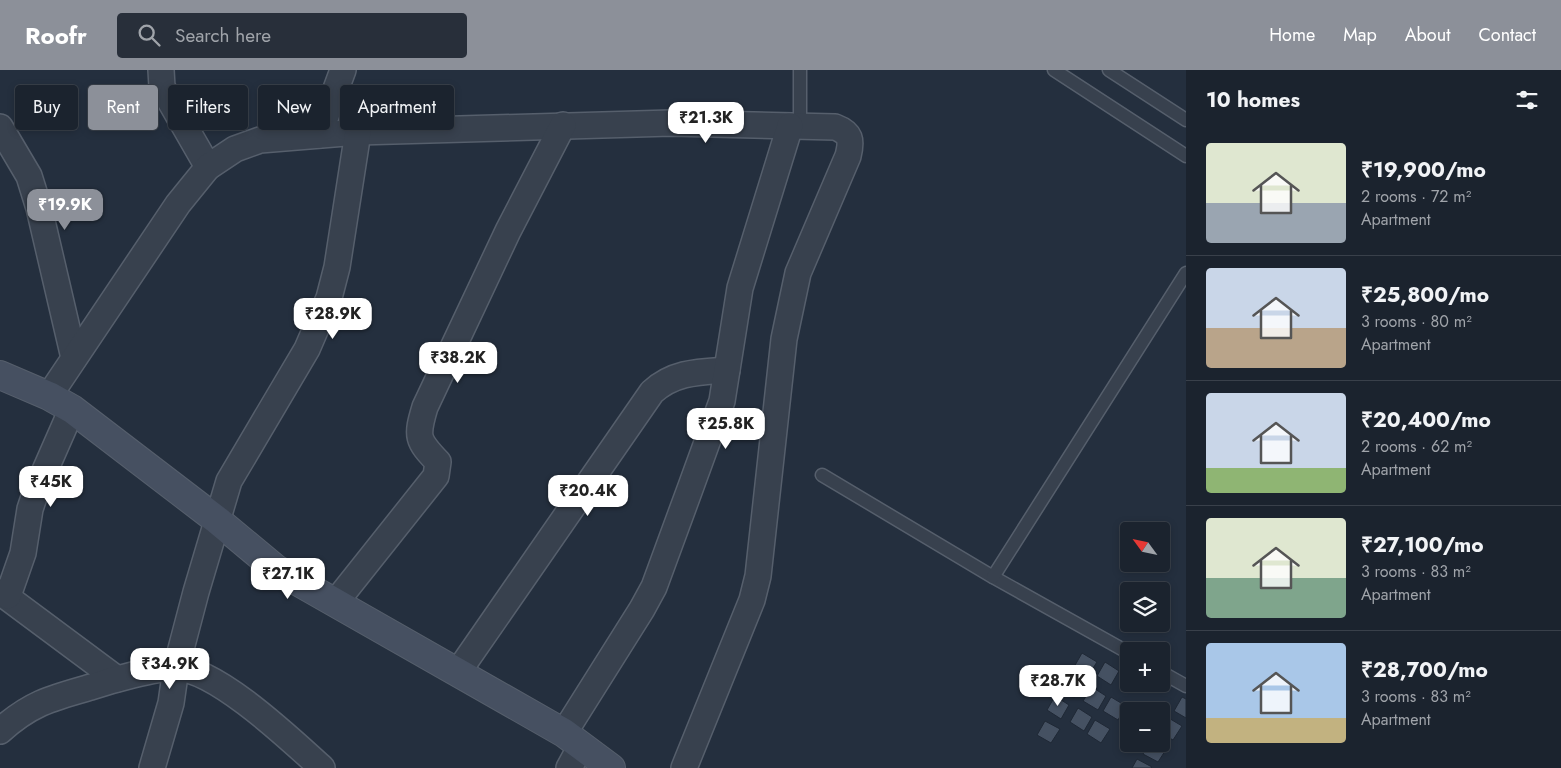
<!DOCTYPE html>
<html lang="en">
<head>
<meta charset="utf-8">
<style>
  :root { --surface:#1b232e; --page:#282f3a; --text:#f1f3f6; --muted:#a0a4aa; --line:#39404a; --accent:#8c9099 }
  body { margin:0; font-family:Jost,sans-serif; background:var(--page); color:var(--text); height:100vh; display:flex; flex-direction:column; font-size:19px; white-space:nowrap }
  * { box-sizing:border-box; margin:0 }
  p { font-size:16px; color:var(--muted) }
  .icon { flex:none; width:28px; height:28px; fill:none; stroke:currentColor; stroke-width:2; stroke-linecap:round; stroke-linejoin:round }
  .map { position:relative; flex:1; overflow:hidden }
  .side { display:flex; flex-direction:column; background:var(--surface); width:375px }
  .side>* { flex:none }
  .hud { position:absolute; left:15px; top:15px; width:475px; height:45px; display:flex; gap:10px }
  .needle { width:32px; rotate:303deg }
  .controls { position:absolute; left:1120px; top:452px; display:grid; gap:10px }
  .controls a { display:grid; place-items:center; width:50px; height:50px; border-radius:5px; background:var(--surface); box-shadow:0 2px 8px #0003,0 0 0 1px var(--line); font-size:25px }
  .price { position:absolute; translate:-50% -42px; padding:0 11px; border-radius:10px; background:#fff; color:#222; font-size:16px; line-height:32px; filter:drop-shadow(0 1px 2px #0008) }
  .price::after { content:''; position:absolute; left:50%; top:30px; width:15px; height:11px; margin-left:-8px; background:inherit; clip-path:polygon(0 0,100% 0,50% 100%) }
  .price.active { background:var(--accent); color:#fff }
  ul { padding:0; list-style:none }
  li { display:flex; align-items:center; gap:15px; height:125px; padding:0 20px }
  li+li { border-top:1px solid var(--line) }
  li span { display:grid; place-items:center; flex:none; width:140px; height:100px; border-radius:5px; color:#555 }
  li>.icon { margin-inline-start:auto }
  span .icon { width:60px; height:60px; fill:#fffc; stroke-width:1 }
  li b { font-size:21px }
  h2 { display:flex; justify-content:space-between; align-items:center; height:60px; padding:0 20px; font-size:21px }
  .tag { padding:0 18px; border-radius:5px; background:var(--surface); box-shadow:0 2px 8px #0003,0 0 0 1px var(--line); font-size:18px; line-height:45px }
  .tag.active { background:var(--accent); color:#fff }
  header { display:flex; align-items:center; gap:30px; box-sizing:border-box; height:70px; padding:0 25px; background:var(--accent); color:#fff }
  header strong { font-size:24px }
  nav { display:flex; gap:28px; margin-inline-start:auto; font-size:18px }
  .search { width:350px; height:45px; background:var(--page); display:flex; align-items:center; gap:12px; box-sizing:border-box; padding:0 18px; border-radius:5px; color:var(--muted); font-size:19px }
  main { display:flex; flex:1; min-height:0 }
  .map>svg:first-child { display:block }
  .building { fill:#455162; stroke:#1f2835 }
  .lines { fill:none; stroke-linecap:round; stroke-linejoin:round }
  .service-casing { stroke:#565f6c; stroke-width:15 }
  .minor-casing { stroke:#565f6c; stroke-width:28 }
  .secondary-casing { stroke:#565f6c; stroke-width:30 }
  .service { stroke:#38414e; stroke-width:12 }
  .minor { stroke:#38414e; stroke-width:25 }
  .secondary { stroke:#465061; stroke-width:28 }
</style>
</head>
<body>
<header>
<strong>Roofr</strong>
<div class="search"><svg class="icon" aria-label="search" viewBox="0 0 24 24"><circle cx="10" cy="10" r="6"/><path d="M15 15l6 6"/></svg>Search here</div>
<nav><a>Home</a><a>Map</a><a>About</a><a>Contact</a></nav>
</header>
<main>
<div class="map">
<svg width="1186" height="698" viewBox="0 0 1186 698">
  <rect width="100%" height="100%" fill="#242f3e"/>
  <g class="building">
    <path d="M1082,583L1097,592L1088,606L1074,597Z"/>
    <path d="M1105,592L1119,601L1111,615L1097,606Z"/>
    <path d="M1068,605L1082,614L1074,628L1059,619Z"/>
    <path d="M1092,617L1106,626L1098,640L1083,631Z"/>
    <path d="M1055,626L1069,635L1061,649L1047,640Z"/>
    <path d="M1111,627L1126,636L1118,650L1103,641Z"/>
    <path d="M1182,627L1186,629V648L1174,641Z"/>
    <path d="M1078,638L1092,647L1084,661L1070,652Z"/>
    <path d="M1167,647L1182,656L1173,670L1161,663V657Z"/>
    <path d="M1095,650L1110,659L1101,673L1087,664Z"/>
    <path d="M1045,651L1060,659L1051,673L1037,665Z"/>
    <path d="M1149,674H1159L1167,678L1158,692L1143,684Z"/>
    <path d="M1137,689L1152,697L1151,698H1132Z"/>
  </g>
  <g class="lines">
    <defs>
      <g id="service">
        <path d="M1054,0L1186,86"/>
        <path d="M1109,0L1186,50"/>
        <path d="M800,56V0"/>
        <path d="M822,405L993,507L1129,583"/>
        <path d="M993,507L1186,203"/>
        <path d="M1161,602L1186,616"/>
      </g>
      <g id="minor">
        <path d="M161,0L162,17L208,97"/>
        <path d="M0,57L29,106L39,138L74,288"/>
        <path d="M319,65L343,0"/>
        <path d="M49,326L178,134L208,97L235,79L260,70L358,62L671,53L835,57C851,63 852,70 848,86L798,203L784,269L758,506L752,530L684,698"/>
        <path d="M0,522L117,609"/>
        <path d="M8,526L23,483L30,439L36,421L72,339"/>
        <path d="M335,533L436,406L438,392C417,370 416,367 425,337L508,161L563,55"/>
        <path d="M458,602L652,322C674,302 698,302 727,300"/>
        <path d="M0,661C31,633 52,628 91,617C112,610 154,598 176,598C217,599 292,671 322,698"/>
        <path d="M564,663L642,539L654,517L690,419L722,331L740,218L790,56"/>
        <path d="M152,698L171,633L176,598L196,522L229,411L307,279L329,228L337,197L358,62"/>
        <path d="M569,698L581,676"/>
      </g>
      <path id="secondary" d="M0,305L49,326L72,339L217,450L276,499L564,663L611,698"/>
    </defs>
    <use href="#service" class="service-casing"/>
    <use href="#minor" class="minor-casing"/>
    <use href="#secondary" class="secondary-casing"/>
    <use href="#service" class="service"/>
    <use href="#minor" class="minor"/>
    <use href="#secondary" class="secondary"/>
  </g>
</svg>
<div class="controls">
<a><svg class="needle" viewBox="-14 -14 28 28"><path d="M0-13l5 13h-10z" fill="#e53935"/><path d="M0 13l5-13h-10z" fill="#a0a4aa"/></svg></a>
<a><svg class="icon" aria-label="layers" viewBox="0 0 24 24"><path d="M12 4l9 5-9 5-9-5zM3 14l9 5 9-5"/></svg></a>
<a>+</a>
<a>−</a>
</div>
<b class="price" style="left:706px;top:74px">₹21.3K</b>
<b class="price active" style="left:65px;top:161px">₹19.9K</b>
<b class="price" style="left:333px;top:270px">₹28.9K</b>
<b class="price" style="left:458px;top:314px">₹38.2K</b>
<b class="price" style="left:726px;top:380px">₹25.8K</b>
<b class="price" style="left:51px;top:438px">₹45K</b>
<b class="price" style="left:588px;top:447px">₹20.4K</b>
<b class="price" style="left:288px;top:530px">₹27.1K</b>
<b class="price" style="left:170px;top:620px">₹34.9K</b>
<b class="price" style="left:1058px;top:637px">₹28.7K</b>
<div class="hud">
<a class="tag">Buy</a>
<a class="tag active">Rent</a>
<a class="tag">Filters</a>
<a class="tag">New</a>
<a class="tag">Apartment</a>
</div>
</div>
<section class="side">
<h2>10 homes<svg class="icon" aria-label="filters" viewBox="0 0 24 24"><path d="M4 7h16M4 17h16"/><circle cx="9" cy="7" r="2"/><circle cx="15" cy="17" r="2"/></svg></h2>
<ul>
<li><span style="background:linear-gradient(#dfe7d0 60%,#9aa5b1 0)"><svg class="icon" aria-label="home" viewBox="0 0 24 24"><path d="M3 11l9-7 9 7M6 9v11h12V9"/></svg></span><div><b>₹19,900/mo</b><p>2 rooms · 72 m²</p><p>Apartment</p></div></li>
<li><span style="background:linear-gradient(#c9d6e8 60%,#b9a48a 0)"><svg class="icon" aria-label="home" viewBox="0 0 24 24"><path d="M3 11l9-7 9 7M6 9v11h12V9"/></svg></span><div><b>₹25,800/mo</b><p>3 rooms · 80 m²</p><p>Apartment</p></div></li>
<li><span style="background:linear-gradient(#c9d6e8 75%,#8fb573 0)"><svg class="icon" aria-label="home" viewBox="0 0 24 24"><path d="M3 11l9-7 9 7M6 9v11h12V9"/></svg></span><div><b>₹20,400/mo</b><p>2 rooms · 62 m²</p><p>Apartment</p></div></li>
<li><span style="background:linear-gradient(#dfe7d0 60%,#7fa58c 0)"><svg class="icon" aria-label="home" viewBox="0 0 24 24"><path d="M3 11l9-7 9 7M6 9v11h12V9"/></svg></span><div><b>₹27,100/mo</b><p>3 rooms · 83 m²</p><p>Apartment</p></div></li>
<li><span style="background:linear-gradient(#a9c7e8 75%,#c2b280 0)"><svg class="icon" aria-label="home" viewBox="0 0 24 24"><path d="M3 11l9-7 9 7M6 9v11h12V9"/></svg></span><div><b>₹28,700/mo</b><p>3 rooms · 83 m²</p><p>Apartment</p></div></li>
</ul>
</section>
</main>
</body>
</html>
